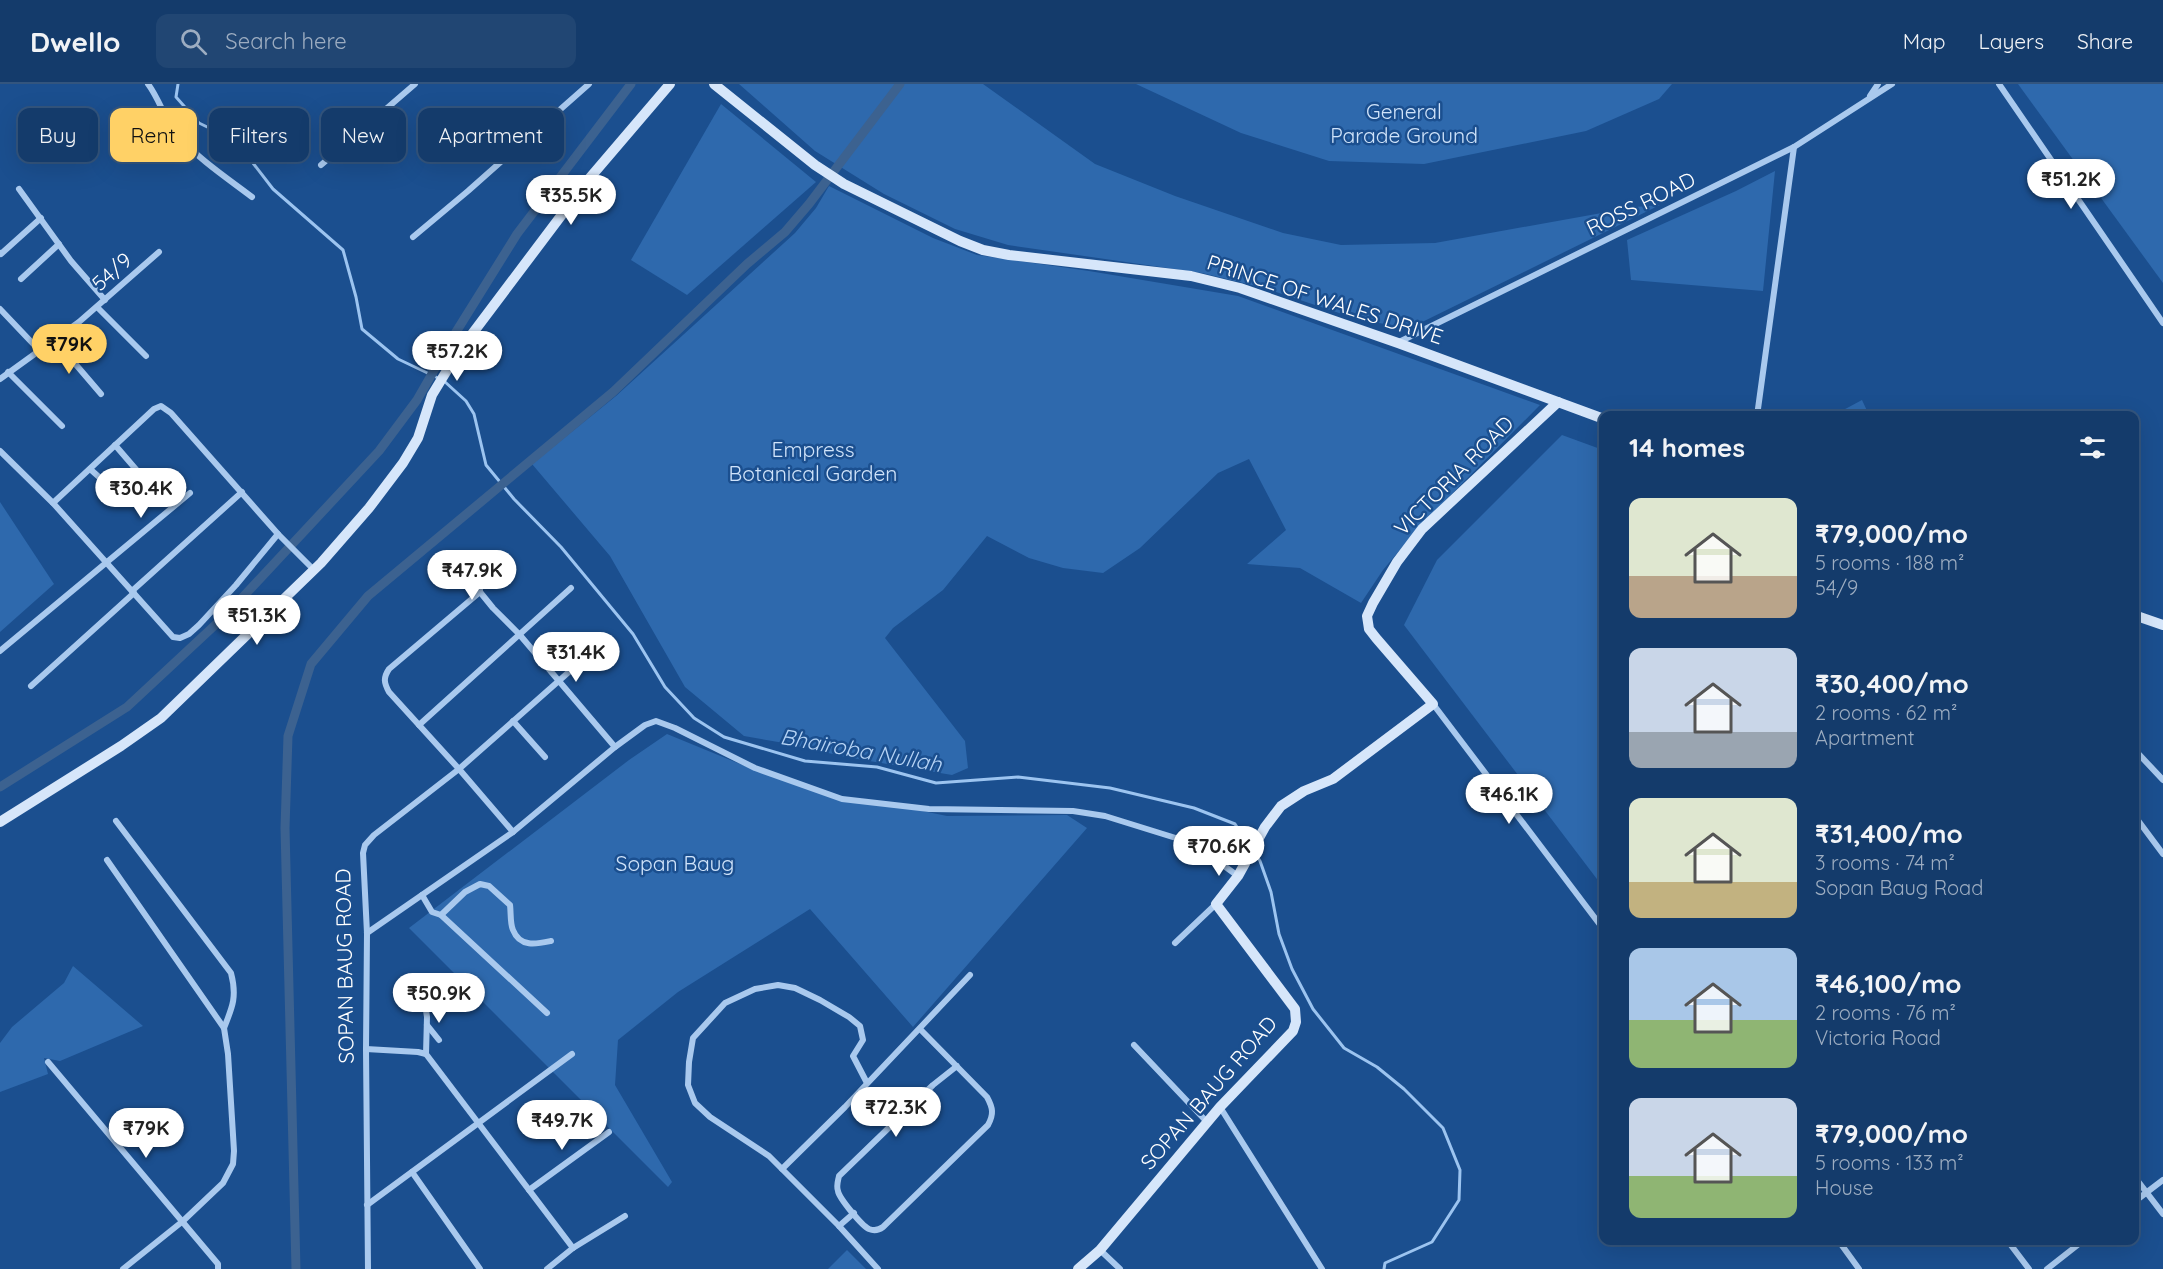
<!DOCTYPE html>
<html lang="en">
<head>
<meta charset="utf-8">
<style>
  :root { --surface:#143b6b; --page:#214673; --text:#f1f3f6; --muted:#9dadc1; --line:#33557e; --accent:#ffd166 }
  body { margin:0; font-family:Quicksand,sans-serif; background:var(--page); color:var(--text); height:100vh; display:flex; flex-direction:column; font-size:22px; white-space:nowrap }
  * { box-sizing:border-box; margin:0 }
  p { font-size:20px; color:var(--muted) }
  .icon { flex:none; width:33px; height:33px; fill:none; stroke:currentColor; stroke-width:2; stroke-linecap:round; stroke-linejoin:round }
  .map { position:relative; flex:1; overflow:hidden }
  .sheet { position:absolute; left:1599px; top:327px; width:540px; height:834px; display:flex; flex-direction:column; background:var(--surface); border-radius:12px; box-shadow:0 6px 24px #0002,0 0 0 2px var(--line) }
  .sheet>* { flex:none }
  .banner { position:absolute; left:18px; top:24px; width:570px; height:54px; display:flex; gap:12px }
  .price { position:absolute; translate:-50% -51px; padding:0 14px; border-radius:21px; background:#fff; color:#222; font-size:20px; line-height:39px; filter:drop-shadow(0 2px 3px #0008) }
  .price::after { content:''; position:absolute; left:50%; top:36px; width:18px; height:14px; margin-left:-9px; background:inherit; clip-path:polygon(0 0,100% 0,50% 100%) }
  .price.current { background:var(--accent); color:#111 }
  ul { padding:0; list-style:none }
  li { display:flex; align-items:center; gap:18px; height:150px; padding:0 30px }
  li span { display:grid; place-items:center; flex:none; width:168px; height:120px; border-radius:12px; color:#555 }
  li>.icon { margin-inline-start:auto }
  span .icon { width:72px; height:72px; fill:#fffc; stroke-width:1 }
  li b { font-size:26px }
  h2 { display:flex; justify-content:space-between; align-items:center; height:72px; padding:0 30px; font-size:26px }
  .chip { padding:0 21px; border-radius:12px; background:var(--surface); box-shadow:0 6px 24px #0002,0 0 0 2px var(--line); font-size:21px; line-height:54px }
  .chip.current { background:var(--accent); color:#111 }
  header { display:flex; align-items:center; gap:36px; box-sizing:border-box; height:84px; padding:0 30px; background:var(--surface); border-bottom:2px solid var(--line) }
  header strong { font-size:28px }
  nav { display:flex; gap:33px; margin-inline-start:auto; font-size:21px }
  .search { width:420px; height:54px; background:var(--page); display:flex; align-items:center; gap:15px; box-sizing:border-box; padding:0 21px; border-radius:12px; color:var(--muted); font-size:22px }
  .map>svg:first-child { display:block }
  .green { fill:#2e69ad }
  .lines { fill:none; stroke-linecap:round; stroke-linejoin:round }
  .stream { stroke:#9cc4f0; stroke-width:3 }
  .canal { stroke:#3c6290; stroke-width:9 }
  .street { stroke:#a9c9ee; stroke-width:6 }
  .secondary { stroke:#d6e6fa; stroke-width:10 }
  .labels { text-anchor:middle; stroke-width:5; stroke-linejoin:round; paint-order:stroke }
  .park-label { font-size:21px; fill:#cfe3fa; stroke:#1b4f8f }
  .street-label { font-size:21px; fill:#fff; stroke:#1b4f8f }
  .water-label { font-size:22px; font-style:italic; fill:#b5d3f5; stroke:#1b4f8f }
</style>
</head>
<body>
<header>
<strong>Dwello</strong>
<div class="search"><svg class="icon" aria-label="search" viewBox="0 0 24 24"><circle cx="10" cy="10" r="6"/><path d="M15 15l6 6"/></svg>Search here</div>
<nav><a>Map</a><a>Layers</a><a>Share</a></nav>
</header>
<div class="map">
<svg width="2163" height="1185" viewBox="0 0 2163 1185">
  <rect width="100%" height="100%" fill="#1b4f8f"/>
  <g class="green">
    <path d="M739,0H983L1095,80L1175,112L1283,149L1341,161L1435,159L1635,123L1660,121L1410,244L1360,236L1264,204L1202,189L1008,161L955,145L884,110L815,67Z"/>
    <path d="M1136,0H1672L1659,15L1586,47L1424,80L1329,77L1241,49Z"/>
    <path d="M2018,0H2163V199Z"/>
    <path d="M721,20L816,98L687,211L631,176Z"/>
    <path d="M1775,87L1763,207L1631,196L1627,156L1736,107Z"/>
    <path d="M829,102L933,154L977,171L1089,187L1238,212L1540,321L1419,443L1383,486L1361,519L1300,484L1247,480L1286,446L1249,375L1218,389L1140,464L1103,489L1063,484L1029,474L987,452L943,506L893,544L885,554L965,657L968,684L952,691L846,673L784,659L744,652L685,603L610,472L532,380L616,312L795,149L816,124Z"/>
    <path d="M1862,316L1869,331H1834Z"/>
    <path d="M1562,351L1603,366V803L1404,541L1437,476Z"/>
    <path d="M0,418L54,500L0,548Z"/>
    <path d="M667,650L762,689L846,717L908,724L947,732L1067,731L1087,744L913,943L810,825L678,908L618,956L615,1001L672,1098L668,1103L409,844L629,676Z"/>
    <path d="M73,882L143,942L60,977L44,974L48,990L0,1008V959L12,943L64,899Z"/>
    <path d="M847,1166L866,1185H828Z"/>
  </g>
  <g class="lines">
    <g class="stream">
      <path d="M178,0L176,13L199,39L236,57L273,105L343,166L356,213L362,245L398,275L438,294"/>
      <path d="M444,297L466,317L474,330L486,381L514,415L561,463L633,550L665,603L694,634L724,653L805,677L877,683L936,699L1018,693L1110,704L1194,724L1235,740L1251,764"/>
      <path d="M1255,769L1260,777L1271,808L1279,850L1292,885L1313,925L1344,964L1377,983L1404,1005L1443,1044L1460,1086L1459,1116L1432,1158L1385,1179L1384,1185"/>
    </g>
    <g class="canal">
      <path d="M0,703L127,623L228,529L379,367L417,316L456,248L517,150L631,0"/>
      <path d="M296,1185L285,744L288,652L311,580L368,512L613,308L747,180L785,148L809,120L900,0"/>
    </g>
    <g class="street">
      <path d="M148,0C160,16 165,37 179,53C200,76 227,94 252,113"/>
      <path d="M1999,0L2163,239"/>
      <path d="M1870,12L1878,0"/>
      <path d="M321,81L415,0"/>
      <path d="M19,105L71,177L105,216"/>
      <path d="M413,153L468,107L589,0"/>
      <path d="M0,169L1,170L41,134"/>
      <path d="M21,195L59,160"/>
      <path d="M97,223L146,272"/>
      <path d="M0,225L39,266"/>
      <path d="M54,255L101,310"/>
      <path d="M1399,258L1794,63L1892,0"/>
      <path d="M8,288L62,342"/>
      <path d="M0,295L79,238L159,168"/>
      <path d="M1757,332L1794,63"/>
      <path d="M0,367L53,419L173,553L180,554L189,550L199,541L236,501L278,450"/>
      <path d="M90,385L117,409L140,390L115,361"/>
      <path d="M53,419L154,325L161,322L171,329L278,450L314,486"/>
      <path d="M500,477L480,501V508L493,524L519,550L615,663"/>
      <path d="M132,507L242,408"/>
      <path d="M480,508L389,585C383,594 384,599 389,608L459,685L513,748"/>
      <path d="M0,567L190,409"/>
      <path d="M31,602L134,509"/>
      <path d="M1433,620L1604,846"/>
      <path d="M513,637L545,673"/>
      <path d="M419,641L571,504"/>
      <path d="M2134,665L2163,696"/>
      <path d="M2134,731L2163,770"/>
      <path d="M116,737L231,889C237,912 233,922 224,944"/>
      <path d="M107,776L224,944L228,970L234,1067L233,1080L223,1099L183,1137L123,1185"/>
      <path d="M422,811L432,828L441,831L547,929"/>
      <path d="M441,831L465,808L480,800L489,802L510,821C511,828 510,840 513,846C520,864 537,860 551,857"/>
      <path d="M367,849L513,748L615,663L645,641L656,637L675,644L755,684L842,715L929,725L1073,727L1105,732L1179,755L1209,771L1238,792"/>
      <path d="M1175,859L1216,820"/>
      <path d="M424,913L427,933L426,970"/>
      <path d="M427,941L439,956"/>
      <path d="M920,945L987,1013C993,1024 994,1030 988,1041L883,1143C879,1146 874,1147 869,1145C862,1142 839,1114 838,1107C836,1102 838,1097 839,1092L933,1001L957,982"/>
      <path d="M1134,961L1207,1038"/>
      <path d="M366,965L418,968L426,970L573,1164"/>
      <path d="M48,978L218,1180V1185"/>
      <path d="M867,999L853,972L863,956L860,942L849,933L820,916L795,904L778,901L755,905L725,919L693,954L689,978L688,1001L695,1019L710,1033L769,1072L839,1142L878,1185"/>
      <path d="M1220,1023L1322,1185"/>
      <path d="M782,1085L845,1023L970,891"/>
      <path d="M412,1088L480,1185"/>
      <path d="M2134,1092L2163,1130"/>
      <path d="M529,1106L609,1048"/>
      <path d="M2134,1118L2163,1096"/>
      <path d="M367,1121L572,970"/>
      <path d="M839,1142L854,1129"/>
      <path d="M1838,1156L1859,1185"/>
      <path d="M2007,1156L2029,1185"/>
      <path d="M1100,1166L1120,1185"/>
      <path d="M368,1185L366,965L367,849L363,769L365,761L374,751L459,685L596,564"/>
      <path d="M547,1185L573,1164L625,1132"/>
      <path d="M2047,1185L2084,1156"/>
    </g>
    <g class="secondary">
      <path d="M714,0L815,81L844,100L960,157L983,166L1009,171L1191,192L1240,204L1398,259L1604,335"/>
      <path d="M2134,531L2163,541"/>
      <path d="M0,738L121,662L161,634L321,479L369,424L403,379L418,354L432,311L457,270L588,96L670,0"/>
      <path d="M1078,1185L1100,1166L1220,1023L1293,947L1296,938L1295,925L1216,820L1238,792L1265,743L1281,722L1304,707L1333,695L1433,620L1376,554L1369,545L1367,532L1373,519L1397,478L1422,445L1558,318"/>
    </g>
  </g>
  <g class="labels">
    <g class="park-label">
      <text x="1404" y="35">General<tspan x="1404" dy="24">Parade Ground</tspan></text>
      <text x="813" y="373">Empress<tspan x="813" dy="24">Botanical Garden</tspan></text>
      <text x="675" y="787">Sopan Baug</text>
    </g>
    <g class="street-label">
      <text transform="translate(1641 120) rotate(-26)" y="7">ROSS ROAD</text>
      <text transform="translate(112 188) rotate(-42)" y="7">54/9</text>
      <text transform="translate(1325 216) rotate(18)" y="7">PRINCE OF WALES DRIVE</text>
      <text transform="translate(1454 392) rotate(-45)" y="7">VICTORIA ROAD</text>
      <text transform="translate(345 882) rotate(-91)" y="7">SOPAN BAUG ROAD</text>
      <text transform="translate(1209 1009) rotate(-49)" y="7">SOPAN BAUG ROAD</text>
    </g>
    <g class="water-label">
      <text transform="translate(861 666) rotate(10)" y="8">Bhairoba Nullah</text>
    </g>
  </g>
</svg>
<b class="price" style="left:2071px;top:126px">₹51.2K</b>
<b class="price" style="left:571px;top:142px">₹35.5K</b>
<b class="price current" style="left:69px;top:291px">₹79K</b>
<b class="price" style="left:457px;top:298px">₹57.2K</b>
<b class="price" style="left:141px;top:435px">₹30.4K</b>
<b class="price" style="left:472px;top:517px">₹47.9K</b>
<b class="price" style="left:257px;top:562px">₹51.3K</b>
<b class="price" style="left:576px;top:599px">₹31.4K</b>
<b class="price" style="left:1509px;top:741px">₹46.1K</b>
<b class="price" style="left:1219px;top:793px">₹70.6K</b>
<b class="price" style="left:439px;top:940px">₹50.9K</b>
<b class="price" style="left:896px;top:1054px">₹72.3K</b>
<b class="price" style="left:562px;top:1067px">₹49.7K</b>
<b class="price" style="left:146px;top:1075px">₹79K</b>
<div class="banner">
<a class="chip">Buy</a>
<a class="chip current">Rent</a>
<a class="chip">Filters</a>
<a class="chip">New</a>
<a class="chip">Apartment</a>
</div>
<section class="sheet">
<h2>14 homes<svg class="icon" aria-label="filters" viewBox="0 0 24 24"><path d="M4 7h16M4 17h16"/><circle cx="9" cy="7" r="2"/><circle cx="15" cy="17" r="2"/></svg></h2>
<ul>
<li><span style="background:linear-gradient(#dfe7d0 65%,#b9a48a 0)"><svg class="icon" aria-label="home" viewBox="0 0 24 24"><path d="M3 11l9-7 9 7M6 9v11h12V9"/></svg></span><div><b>₹79,000/mo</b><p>5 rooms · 188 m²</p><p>54/9</p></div></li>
<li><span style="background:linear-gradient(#c9d6e8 70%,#9aa5b1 0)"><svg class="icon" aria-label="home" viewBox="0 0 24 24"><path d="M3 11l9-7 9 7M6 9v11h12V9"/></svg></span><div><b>₹30,400/mo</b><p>2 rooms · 62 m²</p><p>Apartment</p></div></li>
<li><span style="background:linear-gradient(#dfe7d0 70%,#c2b280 0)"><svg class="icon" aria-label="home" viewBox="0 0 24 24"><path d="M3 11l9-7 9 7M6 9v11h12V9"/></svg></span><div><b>₹31,400/mo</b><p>3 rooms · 74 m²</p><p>Sopan Baug Road</p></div></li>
<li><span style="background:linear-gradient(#a9c7e8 60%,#8fb573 0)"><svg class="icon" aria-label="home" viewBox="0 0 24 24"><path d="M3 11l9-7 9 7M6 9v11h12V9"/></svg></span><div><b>₹46,100/mo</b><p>2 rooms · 76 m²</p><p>Victoria Road</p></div></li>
<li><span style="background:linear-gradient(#c9d6e8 65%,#8fb573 0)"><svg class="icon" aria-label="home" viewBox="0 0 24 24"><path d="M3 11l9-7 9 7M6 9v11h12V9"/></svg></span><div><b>₹79,000/mo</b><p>5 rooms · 133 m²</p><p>House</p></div></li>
</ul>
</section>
</div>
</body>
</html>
